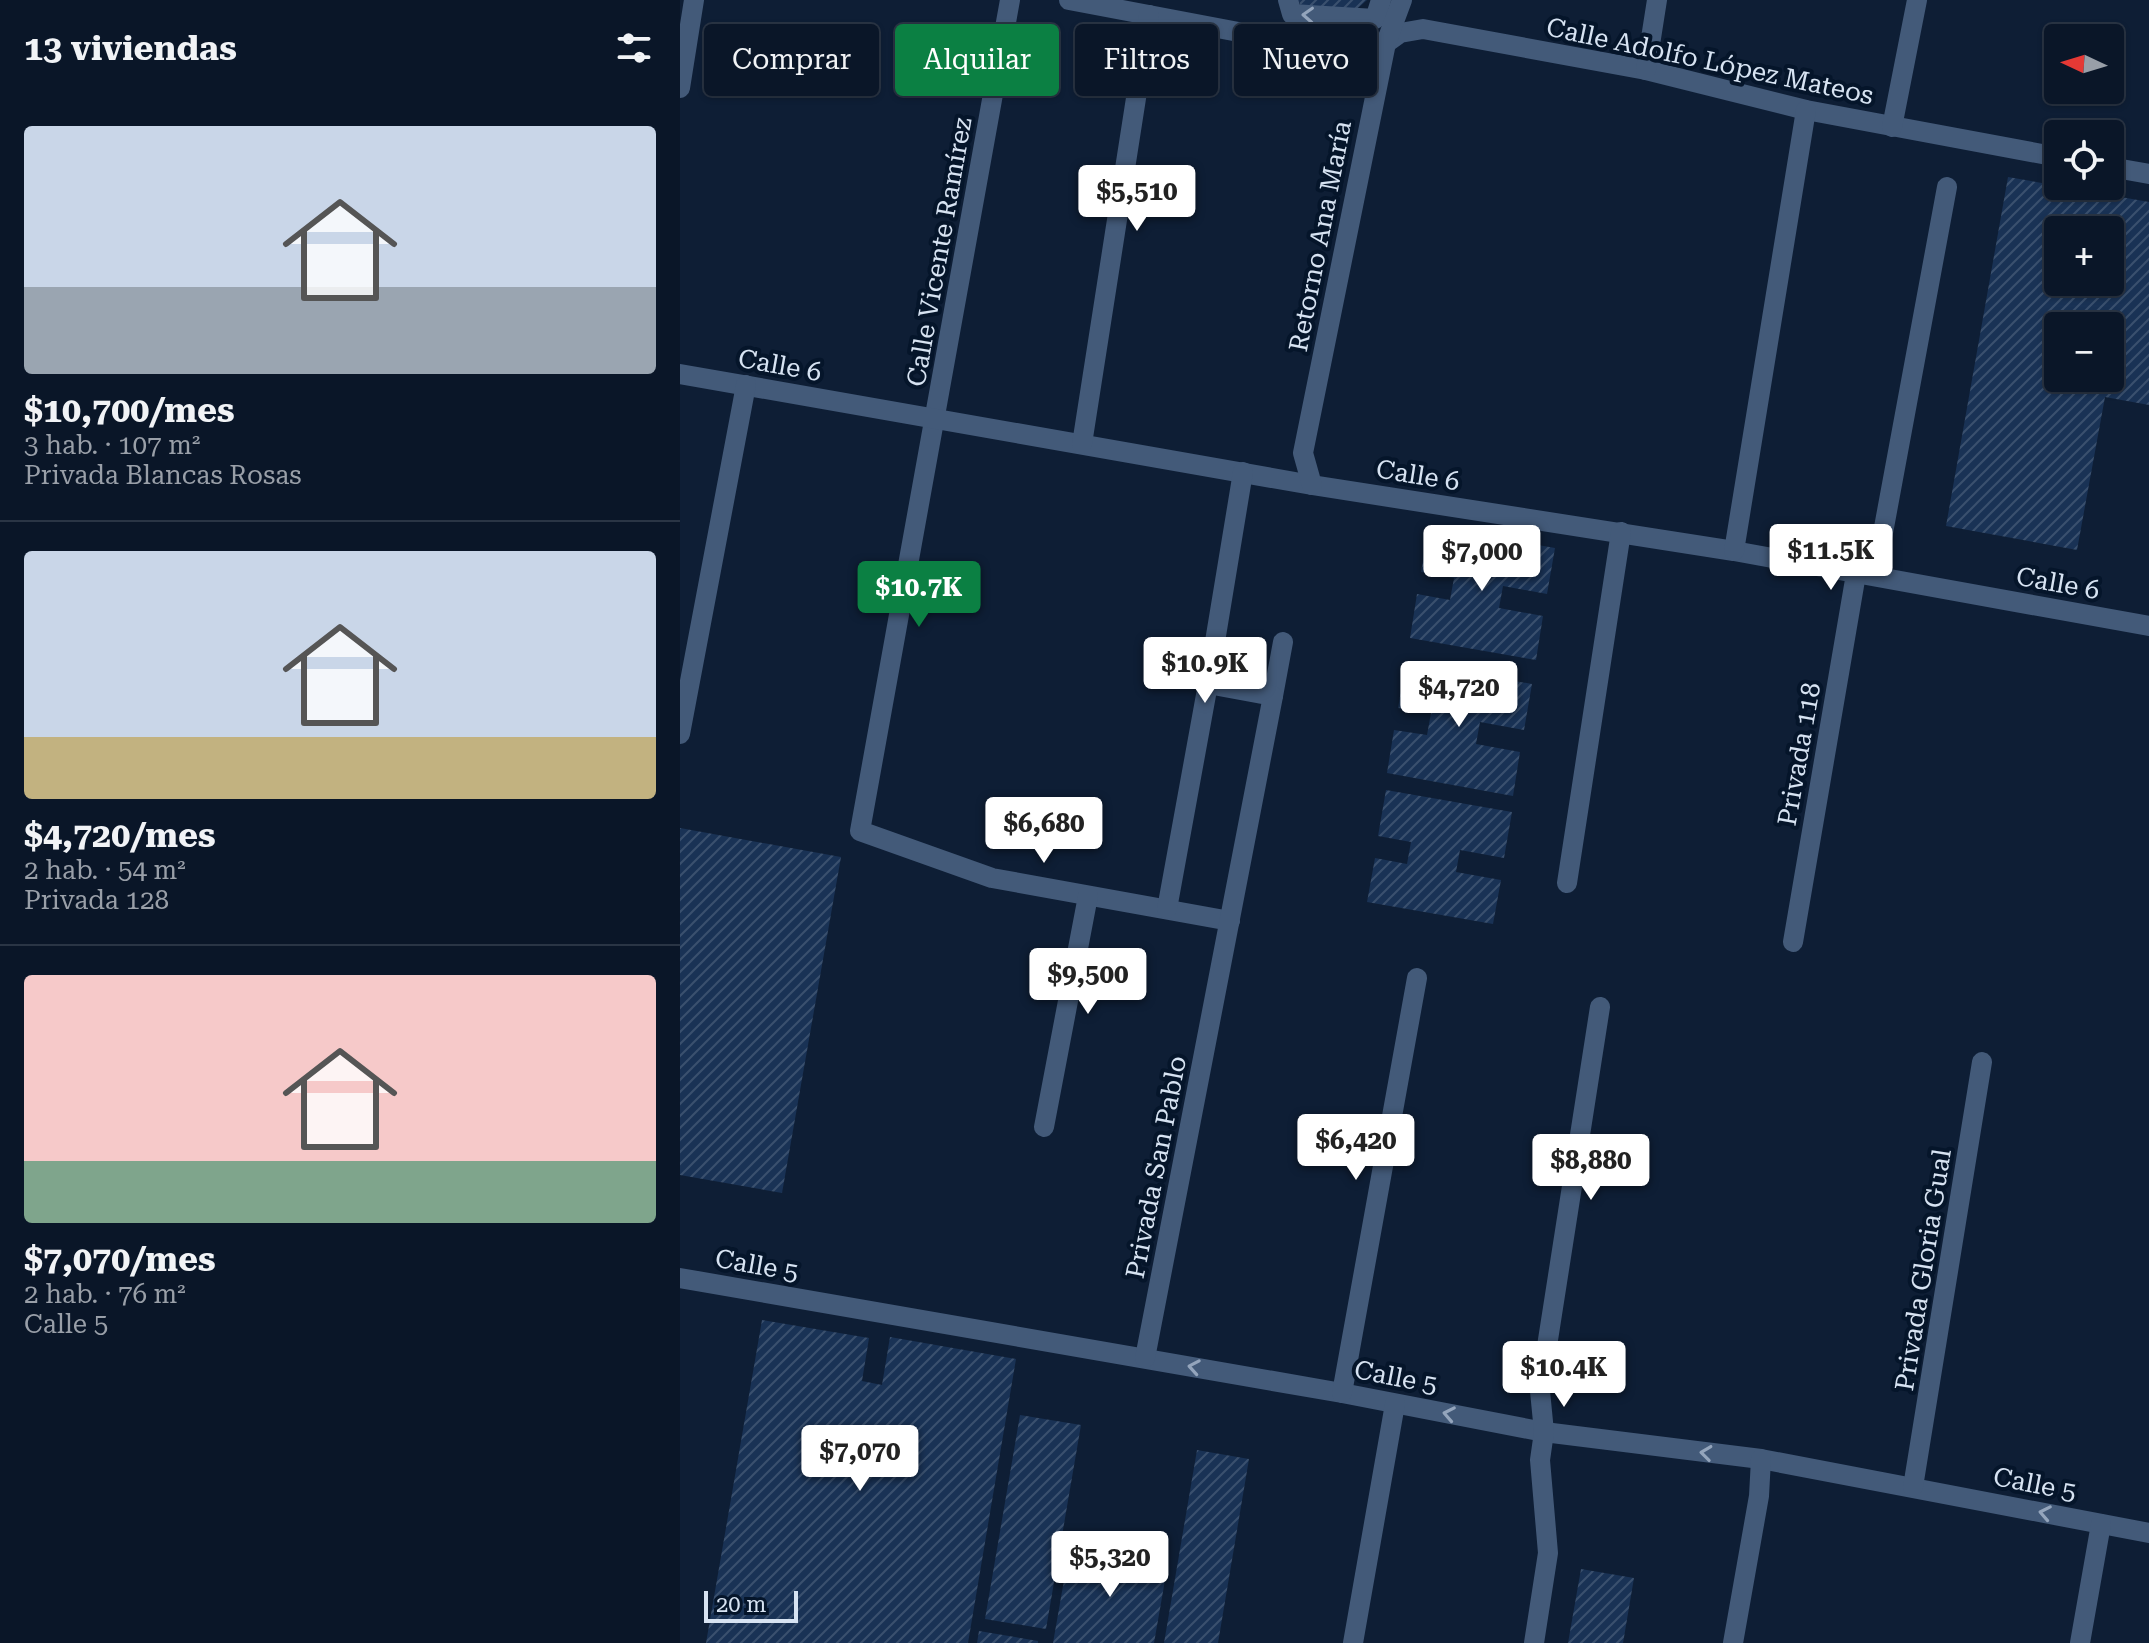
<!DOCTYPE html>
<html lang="es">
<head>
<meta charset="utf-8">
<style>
  :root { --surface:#0a1628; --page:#182334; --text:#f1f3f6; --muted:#999fa8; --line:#2a3545; --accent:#0b8043 }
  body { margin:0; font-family:"Roboto Serif",serif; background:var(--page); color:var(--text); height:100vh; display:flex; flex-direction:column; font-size:30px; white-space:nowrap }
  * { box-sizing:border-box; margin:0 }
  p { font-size:26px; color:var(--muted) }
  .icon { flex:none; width:44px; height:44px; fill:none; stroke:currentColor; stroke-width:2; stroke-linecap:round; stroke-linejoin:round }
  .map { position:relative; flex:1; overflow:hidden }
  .side { display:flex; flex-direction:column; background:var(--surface); width:680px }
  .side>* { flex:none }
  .top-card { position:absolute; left:24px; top:24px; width:760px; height:72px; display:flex; gap:16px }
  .needle { width:52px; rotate:274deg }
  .controls { position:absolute; left:1364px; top:24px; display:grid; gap:16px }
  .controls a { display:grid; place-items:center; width:80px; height:80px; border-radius:8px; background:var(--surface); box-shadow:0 2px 6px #0004,0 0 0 2px var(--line); font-size:40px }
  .scale { position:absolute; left:24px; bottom:20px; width:94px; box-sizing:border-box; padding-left:8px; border:4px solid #d7e3f2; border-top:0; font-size:22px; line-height:28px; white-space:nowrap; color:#d7e3f2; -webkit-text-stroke:6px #05152a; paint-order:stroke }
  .price { position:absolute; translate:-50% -68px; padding:0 18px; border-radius:8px; background:#fff; color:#222; font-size:26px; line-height:52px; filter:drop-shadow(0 2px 4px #0008) }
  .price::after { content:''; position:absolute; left:50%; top:48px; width:24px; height:18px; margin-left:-12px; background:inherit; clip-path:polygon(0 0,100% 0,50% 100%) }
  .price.selected { background:var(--accent); color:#fff }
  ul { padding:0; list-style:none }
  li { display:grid; align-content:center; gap:16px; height:424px; padding:0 24px }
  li+li { border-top:2px solid var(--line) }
  li span { display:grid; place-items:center; height:248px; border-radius:8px; color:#555 }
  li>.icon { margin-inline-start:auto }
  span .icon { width:144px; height:144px; fill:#fffc; stroke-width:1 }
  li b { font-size:34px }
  h2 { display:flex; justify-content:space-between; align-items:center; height:96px; padding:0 24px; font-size:34px }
  .pill { padding:0 28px; border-radius:8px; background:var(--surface); box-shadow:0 2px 6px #0004,0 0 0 2px var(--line); font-size:28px; line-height:72px }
  .pill.selected { background:var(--accent); color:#fff }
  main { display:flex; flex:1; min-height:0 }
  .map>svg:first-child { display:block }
  .building { fill:url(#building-hatch); fill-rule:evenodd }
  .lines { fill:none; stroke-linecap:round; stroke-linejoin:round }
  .minor { stroke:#435a79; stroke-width:20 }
  .oneway { stroke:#94a5bc }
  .labels { text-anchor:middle; stroke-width:8; stroke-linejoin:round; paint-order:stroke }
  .street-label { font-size:26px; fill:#d7e3f2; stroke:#05152a }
</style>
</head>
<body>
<main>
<section class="side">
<h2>13 viviendas<svg class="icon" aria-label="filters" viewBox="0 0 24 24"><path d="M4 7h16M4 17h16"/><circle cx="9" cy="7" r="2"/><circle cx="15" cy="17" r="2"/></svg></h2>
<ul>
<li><span style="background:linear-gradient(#c9d6e8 65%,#9aa5b1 0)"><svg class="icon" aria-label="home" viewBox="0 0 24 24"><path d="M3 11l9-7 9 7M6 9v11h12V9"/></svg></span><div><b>$10,700/mes</b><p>3 hab. · 107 m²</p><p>Privada Blancas Rosas</p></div></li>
<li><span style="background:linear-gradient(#c9d6e8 75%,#c2b280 0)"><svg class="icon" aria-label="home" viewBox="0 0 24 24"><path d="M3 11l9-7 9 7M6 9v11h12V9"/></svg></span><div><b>$4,720/mes</b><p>2 hab. · 54 m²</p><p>Privada 128</p></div></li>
<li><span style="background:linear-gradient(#f6c9c9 75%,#7fa58c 0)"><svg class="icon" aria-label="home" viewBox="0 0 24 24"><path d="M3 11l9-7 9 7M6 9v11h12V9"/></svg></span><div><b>$7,070/mes</b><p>2 hab. · 76 m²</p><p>Calle 5</p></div></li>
</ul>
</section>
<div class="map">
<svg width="1469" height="1643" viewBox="0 0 1469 1643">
  <defs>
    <pattern id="building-hatch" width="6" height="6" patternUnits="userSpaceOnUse" patternTransform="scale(2)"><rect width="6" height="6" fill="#193255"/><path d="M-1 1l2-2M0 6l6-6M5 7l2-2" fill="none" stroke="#3a506e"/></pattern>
  </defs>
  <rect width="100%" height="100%" fill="#0e1e35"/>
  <g class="building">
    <path d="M618,0H687L677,9L621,6Z"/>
    <path d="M1328,177L1469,202V405L1425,397L1397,550L1266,526ZM1378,230H1430V282H1378ZM1378,326H1430V378H1378Z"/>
    <path d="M749,526L875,548L867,594L823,586L819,608L863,616L856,660L730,638L737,594L770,600L774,578L741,572Z"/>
    <path d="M726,662L852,684L844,730L800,722L796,744L840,752L833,796L707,773L714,730L747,735L751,713L718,708Z"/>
    <path d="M706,790L832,812L824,858L780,850L776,872L821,880L813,924L687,902L695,858L727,864L731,842L698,836Z"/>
    <path d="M0,828L161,857L102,1193L0,1175Z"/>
    <path d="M82,1320L189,1338L182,1381L202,1385L210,1337L336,1359L288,1643H26Z"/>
    <path d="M340,1415L401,1425L366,1629L305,1619Z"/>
    <path d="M517,1450L569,1459L538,1643H484Z"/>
    <path d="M390,1546L488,1563L474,1643H373Z"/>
    <path d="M901,1569L954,1578L943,1643H888Z"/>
    <path d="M299,1631L358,1641V1643H297Z"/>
  </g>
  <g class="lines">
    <g class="minor">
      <path d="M330,0L180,831L312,878L550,921"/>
      <path d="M389,0L585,37L706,43L720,33L743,29L966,70L1126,110L1378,157"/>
      <path d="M608,0L612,14L695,19L701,0"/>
      <path d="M966,70L977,0"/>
      <path d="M0,88L14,0"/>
      <path d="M1212,127L1237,0"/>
      <path d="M1430,167L1469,174"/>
      <path d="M0,374L632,485L1054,551L1469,626"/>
      <path d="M402,444L469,15"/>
      <path d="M632,485L623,453L706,43L722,0"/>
      <path d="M1054,551L1126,110"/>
      <path d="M1195,576L1267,187"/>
      <path d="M593,696L603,642"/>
      <path d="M0,734L66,385"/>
      <path d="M887,883L941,532"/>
      <path d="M487,909L528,684"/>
      <path d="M1113,942L1176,574"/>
      <path d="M364,1127L408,896"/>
      <path d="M0,1278L662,1393L864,1432L1081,1459L1469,1533"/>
      <path d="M465,1358L593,696L528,684L563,472"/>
      <path d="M662,1393L737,978"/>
      <path d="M1233,1487L1302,1062"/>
      <path d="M673,1643L715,1404"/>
      <path d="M854,1643L868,1553L860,1460L864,1432L860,1391L920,1007"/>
      <path d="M1053,1643L1079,1496L1081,1459"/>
      <path d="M1400,1643L1421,1524"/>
    </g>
  </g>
  <defs><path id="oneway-chevron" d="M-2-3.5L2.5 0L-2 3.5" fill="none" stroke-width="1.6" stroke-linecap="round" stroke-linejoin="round" transform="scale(2)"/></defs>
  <g class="oneway">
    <use href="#oneway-chevron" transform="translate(628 15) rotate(-177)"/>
    <use href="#oneway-chevron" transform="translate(514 1367) rotate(-170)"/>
    <use href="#oneway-chevron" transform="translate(769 1414) rotate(-169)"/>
    <use href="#oneway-chevron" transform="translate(1026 1453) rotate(-173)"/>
    <use href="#oneway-chevron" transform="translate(1365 1513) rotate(-169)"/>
  </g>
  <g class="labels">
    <g class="street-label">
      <text transform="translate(1030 61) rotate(12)" y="9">Calle Adolfo López Mateos</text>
      <text transform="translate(640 236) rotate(-79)" y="9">Retorno Ana María</text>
      <text transform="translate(259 252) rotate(-80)" y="9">Calle Vicente Ramírez</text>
      <text transform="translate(100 365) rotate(10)" y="9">Calle 6</text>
      <text transform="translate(738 475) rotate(9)" y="9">Calle 6</text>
      <text transform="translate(1378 583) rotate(10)" y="9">Calle 6</text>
      <text transform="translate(1119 754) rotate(-80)" y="9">Privada 118</text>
      <text transform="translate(476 1167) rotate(-79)" y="9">Privada San Pablo</text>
      <text transform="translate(77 1265) rotate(10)" y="9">Calle 5</text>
      <text transform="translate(1243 1270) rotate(-81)" y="9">Privada Gloria Gual</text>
      <text transform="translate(716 1377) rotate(11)" y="9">Calle 5</text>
      <text transform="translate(1355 1484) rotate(11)" y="9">Calle 5</text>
    </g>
  </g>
</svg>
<div class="controls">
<a><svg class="needle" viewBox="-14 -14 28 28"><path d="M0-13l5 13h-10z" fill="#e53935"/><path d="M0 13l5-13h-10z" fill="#999fa8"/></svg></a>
<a><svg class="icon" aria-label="locate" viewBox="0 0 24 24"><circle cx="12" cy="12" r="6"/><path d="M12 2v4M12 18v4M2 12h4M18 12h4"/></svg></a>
<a>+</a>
<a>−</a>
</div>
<div class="scale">20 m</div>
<b class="price" style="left:457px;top:233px">$5,510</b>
<b class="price" style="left:1151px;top:592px">$11.5K</b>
<b class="price" style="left:802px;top:593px">$7,000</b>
<b class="price selected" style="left:239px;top:629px">$10.7K</b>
<b class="price" style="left:525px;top:705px">$10.9K</b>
<b class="price" style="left:779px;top:729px">$4,720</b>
<b class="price" style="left:364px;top:865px">$6,680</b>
<b class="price" style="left:408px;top:1016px">$9,500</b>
<b class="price" style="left:676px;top:1182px">$6,420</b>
<b class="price" style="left:911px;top:1202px">$8,880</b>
<b class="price" style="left:884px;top:1409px">$10.4K</b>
<b class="price" style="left:180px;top:1493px">$7,070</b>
<b class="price" style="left:430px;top:1599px">$5,320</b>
<div class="top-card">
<a class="pill">Comprar</a>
<a class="pill selected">Alquilar</a>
<a class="pill">Filtros</a>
<a class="pill">Nuevo</a>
</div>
</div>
</main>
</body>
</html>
